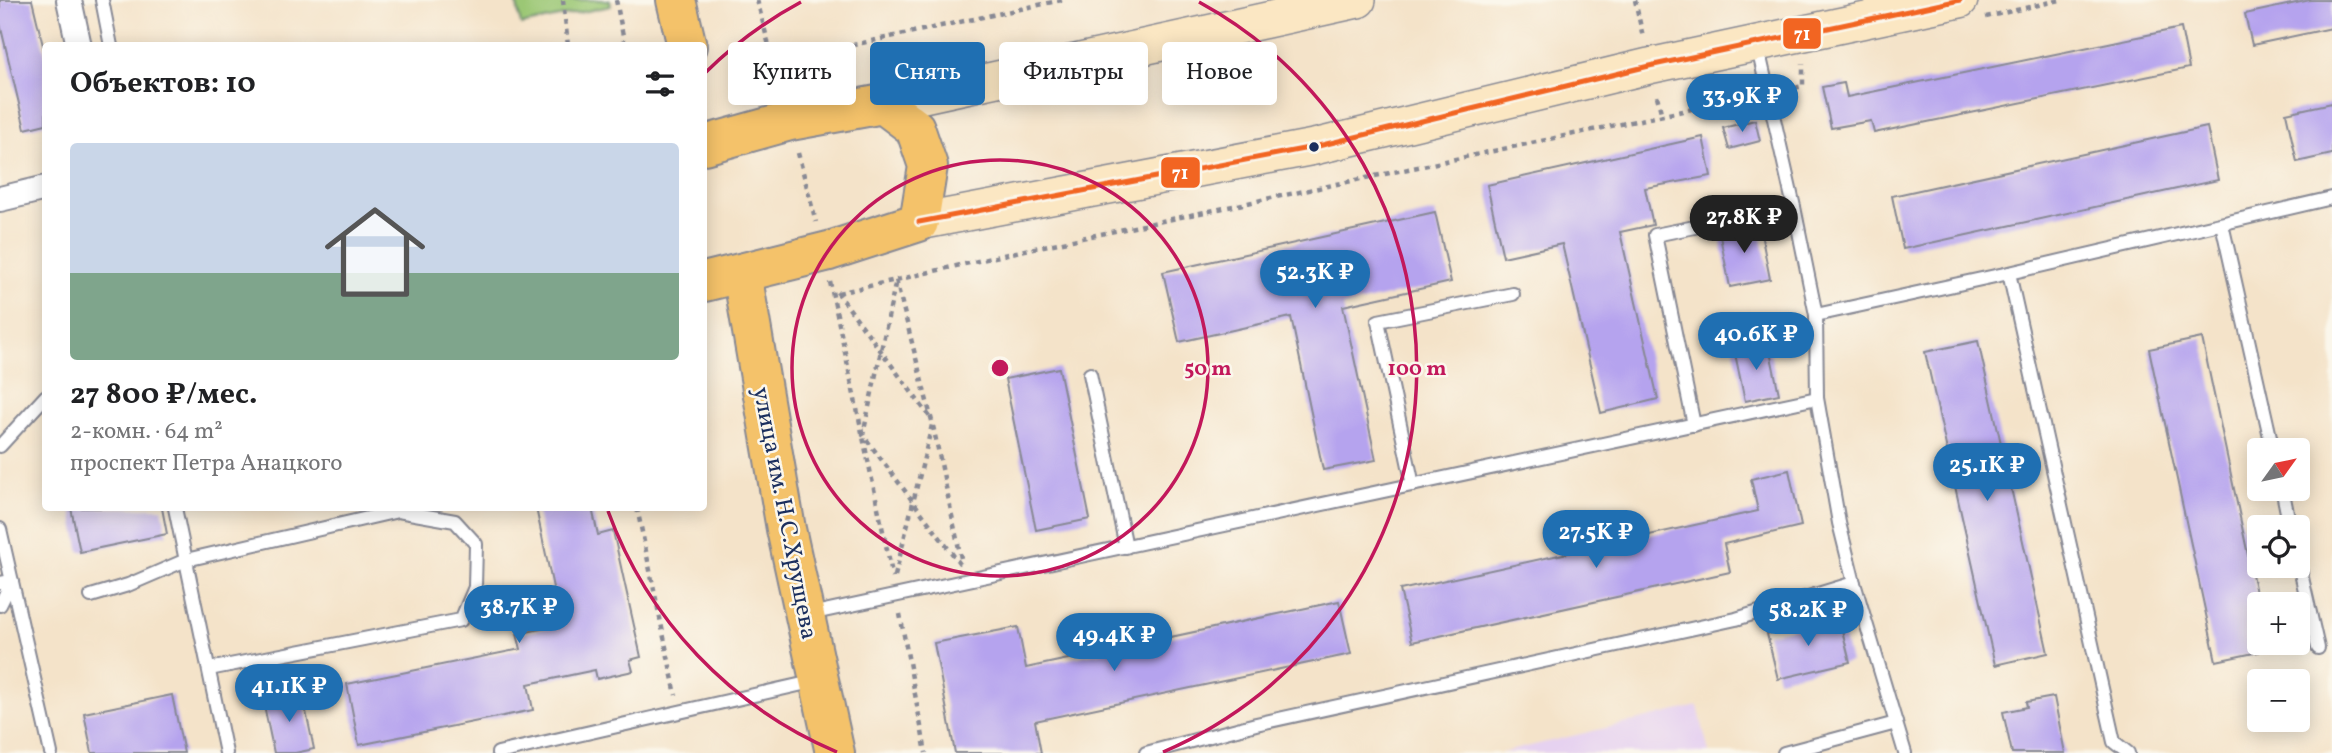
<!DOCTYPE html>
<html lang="ru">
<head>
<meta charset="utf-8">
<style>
  :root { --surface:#fff; --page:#f6f6f6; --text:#202124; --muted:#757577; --line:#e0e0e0; --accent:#1f6fb2 }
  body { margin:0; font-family:Vollkorn,serif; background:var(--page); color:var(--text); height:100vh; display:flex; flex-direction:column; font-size:26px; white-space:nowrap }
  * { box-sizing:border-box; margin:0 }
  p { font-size:23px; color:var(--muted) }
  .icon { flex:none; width:38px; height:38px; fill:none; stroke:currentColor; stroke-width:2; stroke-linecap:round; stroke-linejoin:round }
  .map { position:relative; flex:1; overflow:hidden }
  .drawer { position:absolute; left:42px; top:42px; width:665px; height:469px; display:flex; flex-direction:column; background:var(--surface); border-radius:7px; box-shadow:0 4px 18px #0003 }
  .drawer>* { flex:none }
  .guide { position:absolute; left:728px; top:42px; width:665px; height:63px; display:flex; gap:14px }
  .needle { width:46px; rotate:57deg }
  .tools { position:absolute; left:2247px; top:438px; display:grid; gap:14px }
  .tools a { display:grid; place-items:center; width:63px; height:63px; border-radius:7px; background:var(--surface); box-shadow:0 4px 18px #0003; font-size:35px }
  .price { position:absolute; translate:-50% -60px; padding:0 16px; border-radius:24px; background:var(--accent); color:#fff; font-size:23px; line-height:46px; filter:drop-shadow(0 2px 4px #0008) }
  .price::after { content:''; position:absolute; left:50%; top:42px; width:21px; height:16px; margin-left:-10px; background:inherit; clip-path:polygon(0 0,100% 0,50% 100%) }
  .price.active { background:#222; color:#fff }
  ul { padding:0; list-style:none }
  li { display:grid; align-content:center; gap:14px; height:371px; padding:0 28px }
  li+li { border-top:2px solid var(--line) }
  li span { display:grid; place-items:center; height:217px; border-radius:7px; color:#555 }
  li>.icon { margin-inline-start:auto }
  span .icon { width:126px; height:126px; fill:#fffc; stroke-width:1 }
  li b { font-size:30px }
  h2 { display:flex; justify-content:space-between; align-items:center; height:84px; padding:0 28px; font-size:30px }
  .pill { padding:0 24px; border-radius:7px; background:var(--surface); box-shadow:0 4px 18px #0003; font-size:24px; line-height:63px }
  .pill.active { background:var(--accent); color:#fff }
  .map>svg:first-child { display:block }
  .built { fill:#e6d2f0 }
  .green { fill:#9bc774; stroke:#5b7b69; stroke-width:2 }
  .building { fill:#b5a3ee }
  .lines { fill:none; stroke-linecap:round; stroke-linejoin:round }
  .service-casing { stroke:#888994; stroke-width:16 }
  .minor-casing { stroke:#888994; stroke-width:28 }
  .secondary-casing { stroke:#888994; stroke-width:38 }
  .primary-casing { stroke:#888994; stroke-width:42 }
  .path { stroke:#888994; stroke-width:4.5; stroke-dasharray:5 5; stroke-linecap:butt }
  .service { stroke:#fff; stroke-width:12 }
  .minor { stroke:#fff; stroke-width:24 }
  .secondary { stroke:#fbe7c3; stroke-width:35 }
  .primary { stroke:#f4c26a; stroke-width:38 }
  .bus-1-casing { stroke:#fbf7ec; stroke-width:10 }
  .bus-1 { stroke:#f26522; stroke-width:5 }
  .ring { fill:none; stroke:#c2185b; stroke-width:3.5 }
  .bus-dot { fill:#1b2f5e; stroke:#fbf7ec; stroke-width:2.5 }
  .labels { text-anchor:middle; stroke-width:5; stroke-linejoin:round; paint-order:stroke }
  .street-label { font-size:24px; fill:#1b2f5e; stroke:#fbf7ec }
  .centre { fill:#c2185b; stroke:#fbf7ec; stroke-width:3.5 }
  .ring-label { font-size:21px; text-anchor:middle; font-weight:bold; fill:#c2185b; stroke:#fbf7ec; stroke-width:5; stroke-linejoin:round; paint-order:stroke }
  .line-badge { stroke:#fbf7ec; stroke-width:2.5 }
  .badge-label { font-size:19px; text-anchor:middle; font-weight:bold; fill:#fff }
</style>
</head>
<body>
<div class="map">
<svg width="2332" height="753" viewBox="0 0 2332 753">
  <rect width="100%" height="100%" fill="#fbf7ec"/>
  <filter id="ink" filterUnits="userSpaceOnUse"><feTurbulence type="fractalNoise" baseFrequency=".0143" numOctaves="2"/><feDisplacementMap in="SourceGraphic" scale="14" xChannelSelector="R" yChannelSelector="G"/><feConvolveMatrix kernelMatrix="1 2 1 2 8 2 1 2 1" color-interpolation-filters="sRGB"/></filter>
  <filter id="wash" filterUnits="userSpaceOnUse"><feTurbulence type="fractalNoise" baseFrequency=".00686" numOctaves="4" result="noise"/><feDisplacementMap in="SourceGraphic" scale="28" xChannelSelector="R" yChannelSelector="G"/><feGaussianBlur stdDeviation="1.57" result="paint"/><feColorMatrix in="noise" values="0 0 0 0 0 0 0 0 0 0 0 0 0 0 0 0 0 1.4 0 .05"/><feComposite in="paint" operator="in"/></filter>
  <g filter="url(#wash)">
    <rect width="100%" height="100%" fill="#f4e3c9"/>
    <path class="built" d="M1698,706L1709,753H1501Z"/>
    <path class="green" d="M516,0H610L611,6L521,25Z"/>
    <g id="blocks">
      <g class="building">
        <path d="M0,0H32L46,58V124L25,129L0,24Z"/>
        <path d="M2310,0H2332V28L2252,45L2245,14Z"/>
        <path d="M2181,28L2189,68L1874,133L1871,121L1831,128L1822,87L1844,83L1847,97Z"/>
        <path d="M2332,103V154L2297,162L2286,113Z"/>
        <path d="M1755,120L1760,141L1729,149L1723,128Z"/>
        <path d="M2207,127L2218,180L1903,249L1892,196Z"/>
        <path d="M1703,137L1711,176L1645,188L1653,225L1620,232L1658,399L1601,413L1562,244L1503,257L1487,185Z"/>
        <path d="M1435,212L1451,282L1343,306L1376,460L1323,470L1291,317L1179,342L1163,272Z"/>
        <path d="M1759,223L1770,279L1730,287L1719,231Z"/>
        <path d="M2202,338L2259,607V652L2216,661L2149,349Z"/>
        <path d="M1978,341L2048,653L1995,665L1925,352Z"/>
        <path d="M1768,342L1779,394L1745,401L1734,349Z"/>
        <path d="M1059,368L1090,519L1036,530L1005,379Z"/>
        <path d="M1789,470L1801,526L1724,544L1730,572L1412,642L1400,590L1758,511L1751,479Z"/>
        <path d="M71,508H162L167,534L80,552Z"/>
        <path d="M536,508H592L598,535L613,531L641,657L630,660L633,671L597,679L595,670L528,684L533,710L359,745L347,684L521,649L517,634L561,625Z"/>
        <path d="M1339,601L1351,654L1035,721L1041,753H955L934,643L1018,627L1026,668Z"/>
        <path d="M1839,618L1850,662L1778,679L1767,634Z"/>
        <path d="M302,693L314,749L295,753H274L263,701Z"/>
        <path d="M172,695L184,753H92L84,713Z"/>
        <path d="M2054,697L2065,753H2012L2003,712L2027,707L2026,702Z"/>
      </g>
    </g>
  </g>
  <g filter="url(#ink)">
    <use href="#blocks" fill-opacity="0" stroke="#888994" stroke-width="2"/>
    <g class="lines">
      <defs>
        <g id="service">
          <path d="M102,0L111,46"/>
          <path d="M2222,224L2273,450"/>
          <path d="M2009,273L2114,742L2128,753"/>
          <path d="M1816,315L2009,273L2332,198"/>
          <path d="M1090,374L1126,547"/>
          <path d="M1694,425L1655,235L1794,207"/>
          <path d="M0,446L46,396"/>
          <path d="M1413,485L1378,321L1513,294"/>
          <path d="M2282,488L2290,527"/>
          <path d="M175,508L226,753"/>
          <path d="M0,529L51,753"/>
          <path d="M2298,560L2318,648"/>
          <path d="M0,583L12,581L0,605"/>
          <path d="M1854,583L1905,753"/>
          <path d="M91,596L128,585L186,560L398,511L455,521L476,544L475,587L461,620L209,669"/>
          <path d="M810,614L1817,398"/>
          <path d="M498,753L816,681"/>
          <path d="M1146,753L1256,724L1736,619L1854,583L1839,523L1817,398L1816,315L1794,207L1757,44"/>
          <path d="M1784,753L1896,723"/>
        </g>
        <g id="minor">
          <path d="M69,0L79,46"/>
          <path d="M0,199L46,188"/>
        </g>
        <g id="secondary">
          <path d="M883,104L1358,0"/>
          <path d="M919,222L1314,147L1649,66L1960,0"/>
        </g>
        <g id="primary">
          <path d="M676,0L687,46"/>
          <path d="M704,145L790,121L883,104L915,128L928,166L919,222L829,251L704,282"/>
          <path d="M742,273L786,529L835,753"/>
        </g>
      </defs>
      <use href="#service" class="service-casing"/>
      <use href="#minor" class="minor-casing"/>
      <use href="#secondary" class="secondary-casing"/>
      <use href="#primary" class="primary-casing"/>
      <g class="path">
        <path d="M563,0L568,46"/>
        <path d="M616,0L625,46"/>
        <path d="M757,0L781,91"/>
        <path d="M1635,0L1643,37"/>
        <path d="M1986,17L2060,0"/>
        <path d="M773,59L811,54L1062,0"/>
        <path d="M1785,90L1803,86V64"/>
        <path d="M1657,96L1662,116"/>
        <path d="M798,153L816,222"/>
        <path d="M830,282L893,578"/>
        <path d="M837,292L930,417"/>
        <path d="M838,293L896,280L932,421L962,563"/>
        <path d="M637,508L676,695"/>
        <path d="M960,564L863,435L896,280L1025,250L1749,97"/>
        <path d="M895,576L932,425"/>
        <path d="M900,614L926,753"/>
      </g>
      <use href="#service" class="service"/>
      <use href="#minor" class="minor"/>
      <use href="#secondary" class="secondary"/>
      <use href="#primary" class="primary"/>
      <defs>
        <path id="bus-1" d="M919,222L1314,147L1649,66L1960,0"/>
      </defs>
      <use href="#bus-1" class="bus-1-casing"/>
      <use href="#bus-1" class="bus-1"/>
    </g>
  </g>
  <g class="ring">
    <circle cx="1000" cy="368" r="208"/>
    <path d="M837 752A417 417 0 0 1 608 511M705 73A417 417 0 0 1 801 2M1199 2A417 417 0 0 1 1163 752"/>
  </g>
  <circle class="bus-dot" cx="1314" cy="147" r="6"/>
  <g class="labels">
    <g class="street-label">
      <text transform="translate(786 513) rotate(79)" y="8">улица им. Н.С.Хрущева</text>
    </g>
  </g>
  <circle cx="1000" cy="368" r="10" class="centre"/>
  <g class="ring-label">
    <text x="1208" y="375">50 m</text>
    <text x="1417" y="375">100 m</text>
  </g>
  <g class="line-badge">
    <rect x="1782" y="17" width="40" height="33" rx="7" fill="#f26522"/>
    <rect x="1160" y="156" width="41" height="33" rx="7" fill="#f26522"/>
  </g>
  <g class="badge-label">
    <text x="1802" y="40">71</text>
    <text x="1180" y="179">71</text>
  </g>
</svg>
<div class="tools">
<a><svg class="needle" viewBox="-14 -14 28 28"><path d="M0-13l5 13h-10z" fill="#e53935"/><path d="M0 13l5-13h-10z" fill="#757577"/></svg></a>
<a><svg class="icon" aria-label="locate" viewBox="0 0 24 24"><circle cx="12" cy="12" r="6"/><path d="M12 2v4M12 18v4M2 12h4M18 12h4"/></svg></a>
<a>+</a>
<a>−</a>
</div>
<b class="price" style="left:1742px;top:134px">33.9K ₽</b>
<b class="price active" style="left:1744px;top:255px">27.8K ₽</b>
<b class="price" style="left:1315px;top:310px">52.3K ₽</b>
<b class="price" style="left:1756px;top:372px">40.6K ₽</b>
<b class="price" style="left:1987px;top:503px">25.1K ₽</b>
<b class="price" style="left:1596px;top:570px">27.5K ₽</b>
<b class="price" style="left:519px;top:645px">38.7K ₽</b>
<b class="price" style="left:1808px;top:648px">58.2K ₽</b>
<b class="price" style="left:1114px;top:673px">49.4K ₽</b>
<b class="price" style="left:289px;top:724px">41.1K ₽</b>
<div class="guide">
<a class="pill">Купить</a>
<a class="pill active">Снять</a>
<a class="pill">Фильтры</a>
<a class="pill">Новое</a>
</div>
<section class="drawer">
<h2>Объектов: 10<svg class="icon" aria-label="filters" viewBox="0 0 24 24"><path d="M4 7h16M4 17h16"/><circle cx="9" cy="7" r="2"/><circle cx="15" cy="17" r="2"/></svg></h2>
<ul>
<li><span style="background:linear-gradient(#c9d6e8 60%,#7fa58c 0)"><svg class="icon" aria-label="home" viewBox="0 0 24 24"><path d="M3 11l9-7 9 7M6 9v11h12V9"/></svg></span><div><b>27 800 ₽/мес.</b><p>2-комн. · 64 m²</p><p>проспект Петра Анацкого</p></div></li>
</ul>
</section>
</div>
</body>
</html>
